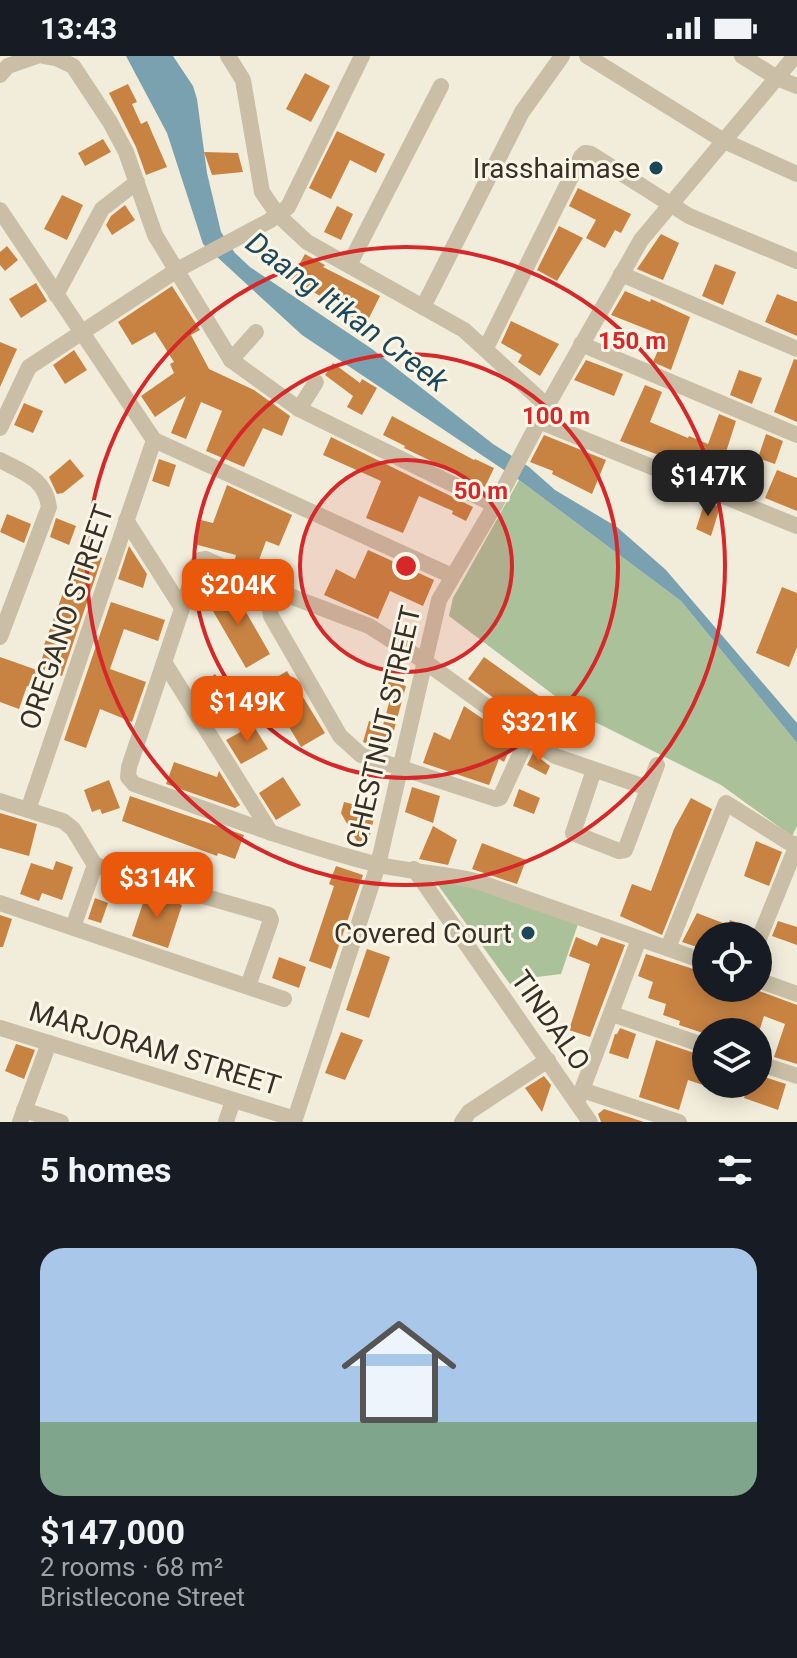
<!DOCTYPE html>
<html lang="en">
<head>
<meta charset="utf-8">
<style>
  :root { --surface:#171b24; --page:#242831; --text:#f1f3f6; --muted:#9ea1a6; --accent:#ea580c }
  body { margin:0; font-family:Roboto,sans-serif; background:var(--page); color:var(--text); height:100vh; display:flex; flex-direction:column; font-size:30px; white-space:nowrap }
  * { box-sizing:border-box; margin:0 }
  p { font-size:26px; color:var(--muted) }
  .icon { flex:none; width:44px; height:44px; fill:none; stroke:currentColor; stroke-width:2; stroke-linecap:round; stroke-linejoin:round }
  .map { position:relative; height:1066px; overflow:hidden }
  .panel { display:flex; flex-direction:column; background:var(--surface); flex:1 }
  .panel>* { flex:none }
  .buttons { position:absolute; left:692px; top:866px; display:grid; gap:16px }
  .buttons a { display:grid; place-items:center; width:80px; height:80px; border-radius:50%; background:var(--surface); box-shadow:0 4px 20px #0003; font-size:40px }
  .price { position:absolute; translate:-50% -68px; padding:0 18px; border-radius:16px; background:var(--accent); color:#fff; font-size:26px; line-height:52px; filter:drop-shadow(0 2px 4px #0008) }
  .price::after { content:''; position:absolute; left:50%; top:48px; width:24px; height:18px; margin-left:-12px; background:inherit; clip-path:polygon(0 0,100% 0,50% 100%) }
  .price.selected { background:#222; color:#fff }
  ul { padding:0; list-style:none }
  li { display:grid; align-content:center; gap:16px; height:424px; padding:0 40px }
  li span { display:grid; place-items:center; height:248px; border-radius:24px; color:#555 }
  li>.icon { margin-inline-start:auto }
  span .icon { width:144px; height:144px; fill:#fffc; stroke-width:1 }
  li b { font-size:34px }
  h2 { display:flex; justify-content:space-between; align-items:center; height:96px; padding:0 40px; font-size:34px }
  .status { display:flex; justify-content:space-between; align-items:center; height:56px; padding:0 40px; background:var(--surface); direction:ltr }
  .status svg { height:22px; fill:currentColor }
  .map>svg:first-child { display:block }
  .green { fill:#abc19a }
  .water { fill:#79a1b0 }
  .building { fill:#c88343 }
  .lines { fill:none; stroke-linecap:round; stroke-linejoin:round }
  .minor { stroke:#cabfa6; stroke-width:16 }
  .ring { fill:none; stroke:#d62828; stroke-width:4 }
  .poi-dot { fill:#1c4659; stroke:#faf6e7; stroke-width:3 }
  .labels { text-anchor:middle; stroke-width:6; stroke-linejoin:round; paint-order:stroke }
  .poi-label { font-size:28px; fill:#363027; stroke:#faf6e7; text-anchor:end }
  .street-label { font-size:28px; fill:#363027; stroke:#faf6e7 }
  .water-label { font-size:30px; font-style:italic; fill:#1c4659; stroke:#faf6e7 }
  .centre { fill:#d62828; stroke:#faf6e7; stroke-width:4 }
  .ring-label { font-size:24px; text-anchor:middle; font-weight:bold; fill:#d62828; stroke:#faf6e7; stroke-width:6; stroke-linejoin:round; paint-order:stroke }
</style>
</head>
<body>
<div class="status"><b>13:43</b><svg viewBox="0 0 49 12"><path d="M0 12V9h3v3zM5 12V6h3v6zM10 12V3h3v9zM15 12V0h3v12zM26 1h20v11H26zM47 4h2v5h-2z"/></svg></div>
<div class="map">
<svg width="797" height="1066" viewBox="0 0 797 1066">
  <rect width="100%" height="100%" fill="#f2eddb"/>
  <g class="green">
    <path d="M519,424L681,545L797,687V770L792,780L721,729L579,658L449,560L453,542Z"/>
    <path d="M435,825L479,832L579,865L561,918L537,921L510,928Z"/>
  </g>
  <path class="water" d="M126,0H173L193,30L197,43L207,117L221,176L235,197L250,211L372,293L493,388L529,411L555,434L617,471L666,514L797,667V687L681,545L519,424L302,279L203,188L167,77Z"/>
  <g class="building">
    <path d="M305,17L330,30L311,66L286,53Z"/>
    <path d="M128,28L137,46L132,48L141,68L147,65L167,111L146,119L136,91L109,37Z"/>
    <path d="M337,75L385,98L376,117L350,104L331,143L309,132Z"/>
    <path d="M103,83L111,96L85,110L78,97Z"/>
    <path d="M204,96L238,97L243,116L212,119Z"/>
    <path d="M578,132L631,158L621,177L615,174L605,192L586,182L596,164L569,150Z"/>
    <path d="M62,139L83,149L67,184L44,173Z"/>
    <path d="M125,149L135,164L112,179L106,169L111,160Z"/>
    <path d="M337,150L353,158L341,184L324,176Z"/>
    <path d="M559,170L583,182L557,225L537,214Z"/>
    <path d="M661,178L679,187L663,224L637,213Z"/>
    <path d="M7,190L18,204L5,215L0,209V196Z"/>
    <path d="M305,198L325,209L323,211L380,240L366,268L326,248L327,244L291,223Z"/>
    <path d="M715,208L736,216L723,249L702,240Z"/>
    <path d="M36,227L47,245L21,262L9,243Z"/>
    <path d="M172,230L200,274L191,279L209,313L254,334L290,360L282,380L263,372L244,411L206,395L222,355L201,346L186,383L171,377L186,340L155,361L141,340L174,317L170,308L174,306L155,276L132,289L118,266Z"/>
    <path d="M625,235L650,246L651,243L690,261L671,314L653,306L664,280L611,259Z"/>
    <path d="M777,238L797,246V280L765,266Z"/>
    <path d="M511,265L559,288L540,320L518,306L522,299L501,287Z"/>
    <path d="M0,286L17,293L0,331Z"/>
    <path d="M74,294L87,314L65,328L53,309Z"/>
    <path d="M794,303L797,304V366L774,356Z"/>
    <path d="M586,304L623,318L614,340L574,324Z"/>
    <path d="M333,307L360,327L362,323L377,332L362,359L347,351L353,340L325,319Z"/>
    <path d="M739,314L762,322L752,348L730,339Z"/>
    <path d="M645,329L662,336L650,366L688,382L689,380L708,388L719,358L736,365L718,421L661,395L659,399L620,385Z"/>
    <path d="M24,347L43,355L33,377L14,369Z"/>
    <path d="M392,360L474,404L475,403L494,412L485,431L404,392L405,390L383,379Z"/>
    <path d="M766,378L783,385L775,408L758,402Z"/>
    <path d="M544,379L606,404L592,438L552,418L553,415L530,406Z"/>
    <path d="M331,381L473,451L466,465L452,458L453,455L419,440L403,477L366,462L381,425L323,399Z"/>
    <path d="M70,403L84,420L63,437L57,438L49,421Z"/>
    <path d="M159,403L176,409L169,431L152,425Z"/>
    <path d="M777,414L797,422V455L765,442Z"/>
    <path d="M227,429L292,459L279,490L266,485L256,512L235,503L236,499L194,488L201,464L213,467Z"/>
    <path d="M705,445L720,451L711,480L696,473Z"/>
    <path d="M7,458L31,468L24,487L0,476Z"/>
    <path d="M56,462L76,470L69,489L50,481Z"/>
    <path d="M129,490L147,518L143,532L118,523Z"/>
    <path d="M79,493L102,502L62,620L39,612L45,593L43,592Z"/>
    <path d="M368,494L434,524L423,550L390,535L378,563L324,539L336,513L355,523Z"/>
    <path d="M231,530L270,598L246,612L206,543Z"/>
    <path d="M782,531L797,537V591L789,611L756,597Z"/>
    <path d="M111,546L165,564L158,585L124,573L110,613L146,626L132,666L100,653L86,692L64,684Z"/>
    <path d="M0,601L37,614L31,631L27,630L19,653L0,646Z"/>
    <path d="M484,601L571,663L555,687L468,623Z"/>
    <path d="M287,615L325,677L301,691L264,629Z"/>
    <path d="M215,618L232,642L210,658L194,634Z"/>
    <path d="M384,622L406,630L388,696L363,686L369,665L383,669L389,647L378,643Z"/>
    <path d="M464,650L514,684L504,706L499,703L489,729L423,707L434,676L450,684Z"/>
    <path d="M253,669L268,693L241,708L226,684Z"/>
    <path d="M533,697L550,710L546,719L527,709Z"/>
    <path d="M174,706L217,721L219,715L240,749L235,752L166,728Z"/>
    <path d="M283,721L301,749L276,764L259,737Z"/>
    <path d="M109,724L120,752L102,758L100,753L92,756L84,734Z"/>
    <path d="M412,731L440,740L433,767L405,756Z"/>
    <path d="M519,733L540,742L534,758L513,750Z"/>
    <path d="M130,740L244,779L235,803L218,797L217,800L122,765Z"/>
    <path d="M691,742L712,753L662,879L620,860L632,828L651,835L674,773Z"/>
    <path d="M344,746L376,754L367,791L359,789L341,757Z"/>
    <path d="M0,757L37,768L29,800L0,792Z"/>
    <path d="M433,770L457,784L448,809L419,803Z"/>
    <path d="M756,785L782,796L769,830L744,820Z"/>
    <path d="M482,787L526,804L517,828L472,813Z"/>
    <path d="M56,805L73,811L62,844L42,837L39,845L20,838L31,807L53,814Z"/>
    <path d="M336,810L363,819L331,913L309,905L334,830L329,828Z"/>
    <path d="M147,835L182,849L168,892L132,880Z"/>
    <path d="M95,842L108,847L101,867L88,863Z"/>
    <path d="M697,857L728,869L730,864L751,872L748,880H716L706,876V894L682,886Z"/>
    <path d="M0,859L12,863L3,891H0Z"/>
    <path d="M778,865L797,871V889L772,880Z"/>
    <path d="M576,881L597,890L601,881L625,889L590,981L569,974L590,908L569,900Z"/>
    <path d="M367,893L390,901L369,962L346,954Z"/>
    <path d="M646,898L706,917V932H751L797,949V1008L774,1001L785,968L764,960L759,976H706V978L679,969L680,965L663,959L666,948L648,942L653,926L638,920Z"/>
    <path d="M279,901L306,911L299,932L272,922Z"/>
    <path d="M620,972L636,978L628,1003L609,997L615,978H617Z"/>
    <path d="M341,976L363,984L345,1024L325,1017Z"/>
    <path d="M656,984L706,1001V1030L688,1024L679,1054L639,1041Z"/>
    <path d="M16,988L35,994L24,1023L5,1015Z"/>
    <path d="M758,1019L786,1028L778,1054L744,1042L748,1028H758Z"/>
    <path d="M544,1020L551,1029L542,1056L525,1032Z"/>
    <path d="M604,1053L644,1066H601L598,1058Z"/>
  </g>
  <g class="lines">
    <g class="minor">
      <path d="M44,0L56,2L73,10L110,66L126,96L155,179L231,304L299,353L495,449"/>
      <path d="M228,0L243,24L262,136L278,159L307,186L464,274L547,350"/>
      <path d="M587,0L724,85L797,118"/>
      <path d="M742,0L777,22L797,30"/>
      <path d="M0,19L8,10L37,0"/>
      <path d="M0,154L154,384L452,520"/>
      <path d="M349,209L441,30"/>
      <path d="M621,218L797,293"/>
      <path d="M56,239L102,153L137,126"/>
      <path d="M423,251L522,56L562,0"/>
      <path d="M581,288L797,379"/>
      <path d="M486,292L581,101L585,97L591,98L689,160L797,205"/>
      <path d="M231,304L256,276"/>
      <path d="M299,353L316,326"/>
      <path d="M539,365L797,470"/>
      <path d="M0,372L29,311L177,214L269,165L288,151L362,0"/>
      <path d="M0,404C24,417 45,422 49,451L0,581"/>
      <path d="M126,464L182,552"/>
      <path d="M266,531L271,560L340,680L361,699L496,743L500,742L528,681"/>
      <path d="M164,606L271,777"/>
      <path d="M594,714L573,777L619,795L625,794L627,789L657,709"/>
      <path d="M648,732L555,700L424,605L369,570L266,531L206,503L200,504L197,508L129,711L128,721L134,728C214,756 293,787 375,808C409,816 445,817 479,826L706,906"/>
      <path d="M0,745L63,765L73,773L95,809L269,859L271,864L248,930"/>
      <path d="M28,754L154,384"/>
      <path d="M414,813L590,1066"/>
      <path d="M0,847L284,943"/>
      <path d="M73,871L95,809"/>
      <path d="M758,885L797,789"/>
      <path d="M668,892L726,747L788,786L797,789"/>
      <path d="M758,924L797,938"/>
      <path d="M612,958L706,990"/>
      <path d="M0,972L295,1063"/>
      <path d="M758,1007L797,1020"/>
      <path d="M582,1034L679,1066"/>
      <path d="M577,1047L639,883"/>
      <path d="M24,1054L61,1066"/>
      <path d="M20,1066L49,987"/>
      <path d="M226,1066L233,1044"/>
      <path d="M294,1066L378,809L439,544L495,449L547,350L641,184L795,0"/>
      <path d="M462,1066L469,1056L548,1004"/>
    </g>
  </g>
  <circle cx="406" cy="510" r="106" fill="#d62828" fill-opacity=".12"/>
  <g class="ring">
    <circle cx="406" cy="510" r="106"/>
    <circle cx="406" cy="510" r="212"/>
    <circle cx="406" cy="510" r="319"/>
  </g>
  <g class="poi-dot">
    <circle cx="656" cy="112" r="8"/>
    <circle cx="528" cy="877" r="8"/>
  </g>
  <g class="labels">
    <g class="poi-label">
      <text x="640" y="122">Irasshaimase</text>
      <text x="512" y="887">Covered Court</text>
    </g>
    <g class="street-label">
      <text transform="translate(66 561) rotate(-71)" y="10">OREGANO STREET</text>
      <text transform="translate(383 671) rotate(-77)" y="10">CHESTNUT STREET</text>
      <text transform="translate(551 964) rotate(55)" y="10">TINDALO</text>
      <text transform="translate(155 992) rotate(17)" y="10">MARJORAM STREET</text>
    </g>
    <g class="water-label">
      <text transform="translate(347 256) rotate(37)" y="10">Daang Itikan Creek</text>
    </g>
  </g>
  <circle cx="406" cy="510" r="12" class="centre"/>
  <g class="ring-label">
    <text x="632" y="293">150 m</text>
    <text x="556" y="368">100 m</text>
    <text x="481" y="443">50 m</text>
  </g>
</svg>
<div class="buttons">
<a><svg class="icon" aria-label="locate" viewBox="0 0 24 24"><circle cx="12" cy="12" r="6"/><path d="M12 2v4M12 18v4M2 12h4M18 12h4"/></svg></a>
<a><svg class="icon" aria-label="layers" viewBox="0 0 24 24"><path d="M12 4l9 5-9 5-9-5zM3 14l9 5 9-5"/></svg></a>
</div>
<b class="price selected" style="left:708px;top:462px">$147K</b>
<b class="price" style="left:238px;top:571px">$204K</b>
<b class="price" style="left:247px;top:688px">$149K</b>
<b class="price" style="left:539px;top:708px">$321K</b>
<b class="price" style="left:157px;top:864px">$314K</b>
</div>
<section class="panel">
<h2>5 homes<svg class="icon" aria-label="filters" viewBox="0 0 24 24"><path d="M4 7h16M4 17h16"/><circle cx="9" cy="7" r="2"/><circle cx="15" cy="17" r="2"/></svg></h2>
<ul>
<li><span style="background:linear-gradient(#a9c7e8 70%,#7fa58c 0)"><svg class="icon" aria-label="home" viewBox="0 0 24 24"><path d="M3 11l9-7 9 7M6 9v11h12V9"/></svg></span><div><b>$147,000</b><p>2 rooms · 68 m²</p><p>Bristlecone Street</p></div></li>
</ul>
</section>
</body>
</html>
